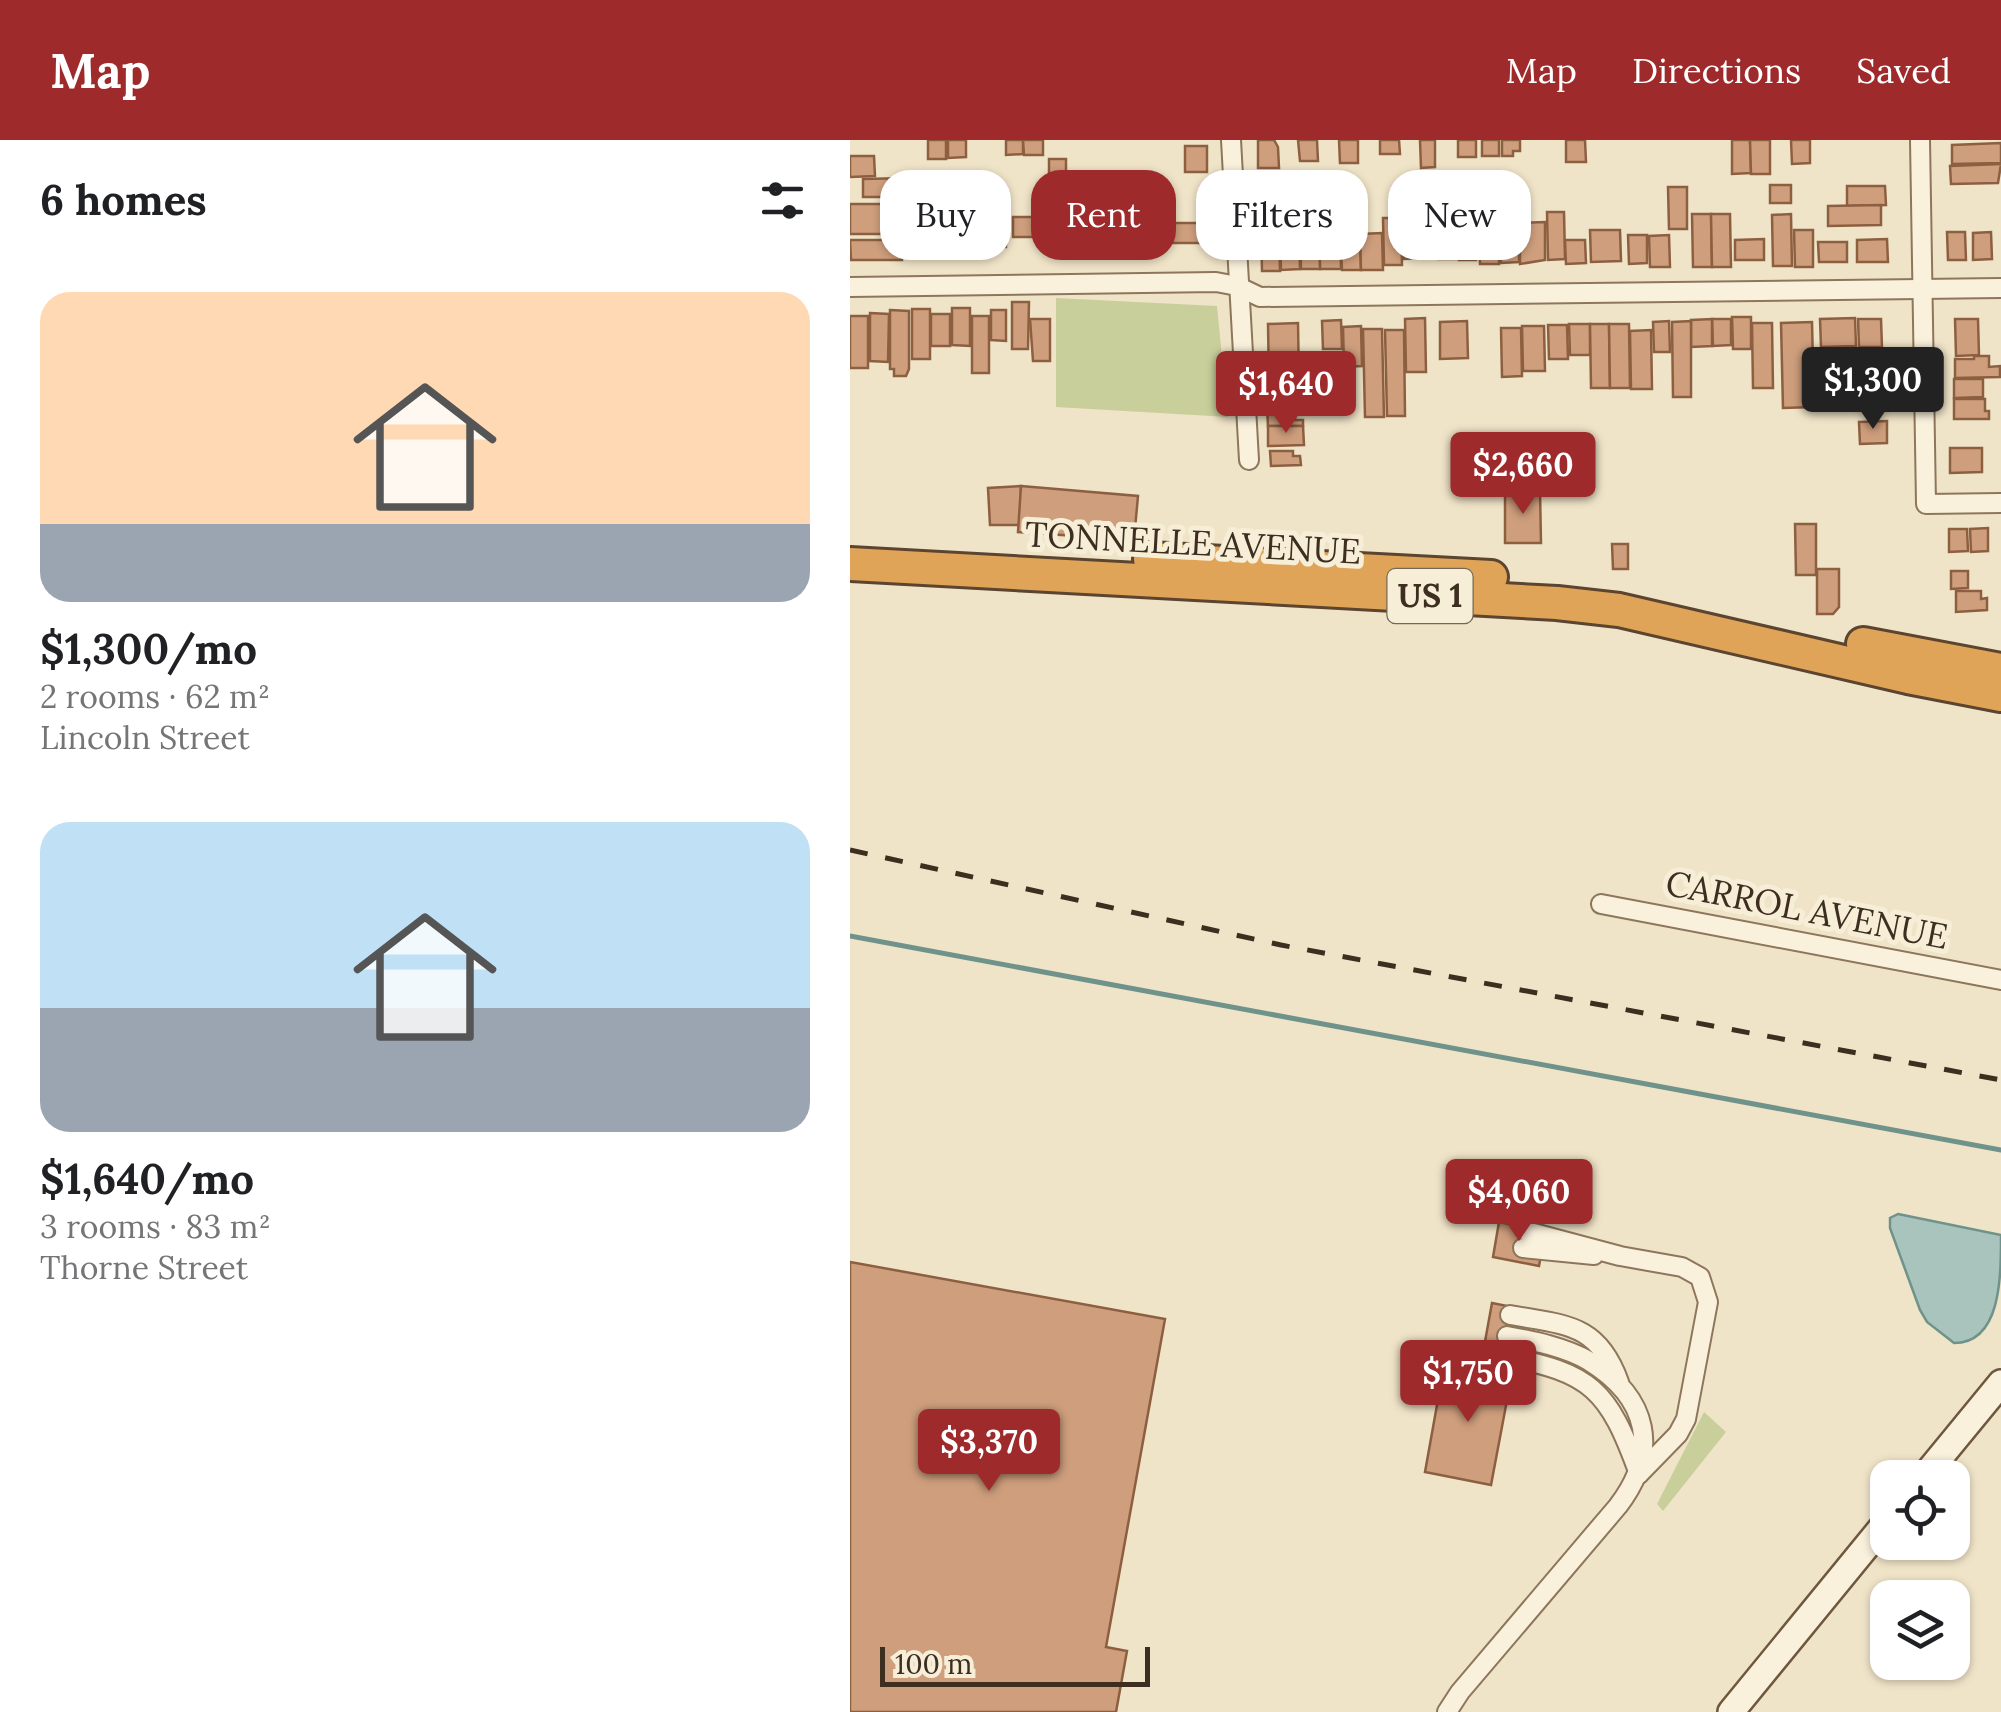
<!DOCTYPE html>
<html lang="en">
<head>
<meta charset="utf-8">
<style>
  :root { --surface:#fff; --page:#f2f2f2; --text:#202124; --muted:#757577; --accent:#9e2a2b }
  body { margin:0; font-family:Lora,serif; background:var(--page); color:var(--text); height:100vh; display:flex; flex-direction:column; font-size:38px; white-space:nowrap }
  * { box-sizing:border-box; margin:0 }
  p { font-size:32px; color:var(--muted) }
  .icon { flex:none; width:55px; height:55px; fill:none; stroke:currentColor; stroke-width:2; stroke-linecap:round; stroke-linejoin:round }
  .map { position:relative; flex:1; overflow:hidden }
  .details { display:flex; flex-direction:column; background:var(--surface); width:850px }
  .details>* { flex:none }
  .banner { position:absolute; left:30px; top:30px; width:950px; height:90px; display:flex; gap:20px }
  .tools { position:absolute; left:1020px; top:1320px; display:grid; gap:20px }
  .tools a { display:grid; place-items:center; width:100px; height:100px; border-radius:20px; background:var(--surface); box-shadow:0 2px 8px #0004; font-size:50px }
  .scale { position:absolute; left:30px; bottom:25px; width:270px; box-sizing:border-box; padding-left:10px; border:5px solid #3d2e20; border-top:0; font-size:28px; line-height:35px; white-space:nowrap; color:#3d2e20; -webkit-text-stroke:8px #f7eed8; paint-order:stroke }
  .price { position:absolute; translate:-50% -85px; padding:0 22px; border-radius:10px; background:var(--accent); color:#fff; font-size:32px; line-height:65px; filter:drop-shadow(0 2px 5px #0008) }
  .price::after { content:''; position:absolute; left:50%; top:60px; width:30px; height:22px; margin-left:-15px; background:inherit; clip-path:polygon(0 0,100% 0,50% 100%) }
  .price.current { background:#222; color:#fff }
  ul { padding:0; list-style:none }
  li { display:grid; align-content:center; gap:20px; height:530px; padding:0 40px }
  li span { display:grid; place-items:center; height:310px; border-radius:30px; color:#555 }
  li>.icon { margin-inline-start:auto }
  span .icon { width:180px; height:180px; fill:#fffc; stroke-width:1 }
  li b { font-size:42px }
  h2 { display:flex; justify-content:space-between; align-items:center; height:120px; padding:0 40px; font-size:42px }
  .pill { padding:0 35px; border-radius:30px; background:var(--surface); box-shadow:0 2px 8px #0004; font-size:35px; line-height:90px }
  .pill.current { background:var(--accent); color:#fff }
  header { display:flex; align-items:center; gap:60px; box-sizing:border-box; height:140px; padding:0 50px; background:var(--accent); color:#fff }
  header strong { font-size:48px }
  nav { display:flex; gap:55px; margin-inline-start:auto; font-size:35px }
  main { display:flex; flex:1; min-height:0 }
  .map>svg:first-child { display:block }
  .green { fill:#c9cf9b }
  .water { fill:#a9c4bc; stroke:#6f938a; stroke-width:2.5 }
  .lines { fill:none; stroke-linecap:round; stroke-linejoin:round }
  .stream { stroke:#6f938a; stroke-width:5 }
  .building { fill:#cf9f7d; stroke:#8d5f41; stroke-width:2.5 }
  .street-casing { stroke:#8d765c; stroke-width:22 }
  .secondary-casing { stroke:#6f573f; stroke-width:30 }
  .highway-casing { stroke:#5b4430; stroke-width:38 }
  .street { stroke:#faf1dc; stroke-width:18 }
  .secondary { stroke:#faf1dc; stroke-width:25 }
  .highway { stroke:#e0a458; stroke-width:32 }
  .rail { stroke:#3d2e20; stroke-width:5; stroke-dasharray:18 18; stroke-linecap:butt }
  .labels { text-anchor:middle; stroke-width:10; stroke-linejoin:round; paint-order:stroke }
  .shield { fill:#f7eed8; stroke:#756857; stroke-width:2.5 }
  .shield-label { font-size:32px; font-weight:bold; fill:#3d2e20 }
  .street-label { font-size:35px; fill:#3d2e20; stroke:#f7eed8 }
</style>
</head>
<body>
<header>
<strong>Map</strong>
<nav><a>Map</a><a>Directions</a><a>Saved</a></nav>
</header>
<main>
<section class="details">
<h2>6 homes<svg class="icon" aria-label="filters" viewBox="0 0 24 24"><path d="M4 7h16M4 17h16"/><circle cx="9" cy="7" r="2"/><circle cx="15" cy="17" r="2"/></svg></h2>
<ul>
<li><span style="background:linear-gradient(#ffd9b3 75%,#9aa5b1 0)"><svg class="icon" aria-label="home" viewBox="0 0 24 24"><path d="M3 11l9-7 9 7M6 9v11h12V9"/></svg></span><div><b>$1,300/mo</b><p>2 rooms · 62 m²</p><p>Lincoln Street</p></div></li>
<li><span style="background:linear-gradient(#bfe0f5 60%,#9aa5b1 0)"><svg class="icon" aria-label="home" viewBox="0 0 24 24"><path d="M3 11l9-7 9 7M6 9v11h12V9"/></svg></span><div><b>$1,640/mo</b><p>3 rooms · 83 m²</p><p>Thorne Street</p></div></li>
</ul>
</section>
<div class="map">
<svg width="1151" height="1572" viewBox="0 0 1151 1572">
  <rect width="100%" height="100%" fill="#f0e4c8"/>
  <g class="green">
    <path d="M206,158L367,166L378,277L206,267Z"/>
    <path d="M854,1272L876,1292L813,1371L807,1364Z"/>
  </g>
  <path class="water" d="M1048,1074L1151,1095C1151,1138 1151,1203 1104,1203L1077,1182L1070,1170L1040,1088V1078Z"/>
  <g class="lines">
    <path class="stream" d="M0,796L1151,1010"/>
  </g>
  <g class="building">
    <rect x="78" y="0" width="18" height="19"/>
    <path d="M98,0H116V17L98,18Z"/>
    <path d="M156,0H173V14L156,15Z"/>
    <path d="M173,0H193V15H174Z"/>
    <path d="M408,0H424L428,7L429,28H408Z"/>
    <path d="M448,0H467L468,21H450Z"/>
    <path d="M489,0H508V23H490Z"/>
    <path d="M530,0H549L550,14H530Z"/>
    <path d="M570,0H585V27L571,28Z"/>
    <rect x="608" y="0" width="18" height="17"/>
    <rect x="632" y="0" width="17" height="16"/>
    <path d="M652,0H670V11H663V16H652Z"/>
    <path d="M716,0H735L736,22H716Z"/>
    <path d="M882,0H900L901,33L882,34Z"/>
    <path d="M900,0H920V34H901Z"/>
    <path d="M941,0H960V23L942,24Z"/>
    <path d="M1151,3V23L1102,24V5Z"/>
    <rect x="335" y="6" width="22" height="26"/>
    <path d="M0,16H24L25,36L0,37Z"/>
    <rect x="199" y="19" width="17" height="16"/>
    <path d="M1151,24L1148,43L1101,44L1100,26Z"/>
    <path d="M59,38V57H13V39Z"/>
    <rect x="920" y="45" width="21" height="18"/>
    <path d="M997,46H1035L1036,65L997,66Z"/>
    <path d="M818,47H837V89H819Z"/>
    <path d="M115,52L117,107H99L97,53Z"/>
    <path d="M95,53L97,108H79L78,54Z"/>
    <path d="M117,53H134L135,107L119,108Z"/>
    <path d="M136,53H155L156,107H138Z"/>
    <path d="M61,58H76L75,98H62Z"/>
    <path d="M559,63H569L571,69L572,118L554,119L553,69H559Z"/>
    <path d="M0,64H37L40,94H0Z"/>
    <path d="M1031,65V85L978,86V66Z"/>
    <path d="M669,70V122L651,123L650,71Z"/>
    <path d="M629,71H648L649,124H630Z"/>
    <path d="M198,72H216L215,108L198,107Z"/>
    <path d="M697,72H714L715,119L698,120Z"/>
    <rect x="220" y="73" width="18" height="34"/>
    <path d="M490,74L491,129H470L469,75Z"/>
    <path d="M842,74H861L862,127H843Z"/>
    <path d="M861,74H880L881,127H862Z"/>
    <path d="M941,74L942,126H923L922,75Z"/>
    <path d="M583,76H607V119H588Z"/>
    <path d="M163,77H191L192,97H163Z"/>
    <path d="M280,77L298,78L297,105H280Z"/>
    <path d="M239,78H257L256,106H239Z"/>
    <path d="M260,78L278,79V106H260Z"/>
    <rect x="300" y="78" width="18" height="26"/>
    <path d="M533,78H551L552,125H534Z"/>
    <path d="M608,82H625L626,120H609Z"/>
    <path d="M695,82V120L670,124V83Z"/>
    <path d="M321,83H357L356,103H321Z"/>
    <path d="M411,83H429L430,131H412Z"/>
    <path d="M435,86H449L450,129L431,130L430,95H435Z"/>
    <path d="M490,88H510L511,130H492Z"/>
    <path d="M450,90H469L470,129H451Z"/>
    <path d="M740,90H770L771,121L741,122Z"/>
    <path d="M944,90H963V127H945Z"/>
    <path d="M1097,92H1115L1116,120H1098Z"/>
    <path d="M1141,92L1142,119L1123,120V93Z"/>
    <path d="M532,93L533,130H511L510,94Z"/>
    <path d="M778,95H797V123L779,124Z"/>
    <path d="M819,95L820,127H800L799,96Z"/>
    <path d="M914,99V120H885V100Z"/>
    <path d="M1037,99L1038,122H1007V100Z"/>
    <path d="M0,100H52V120H1Z"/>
    <path d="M715,100H735L736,123L716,124Z"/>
    <path d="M968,102H997V122H969Z"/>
    <path d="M162,162H179L178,209H162Z"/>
    <path d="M102,168H120V206L102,205Z"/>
    <rect x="62" y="169" width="18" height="50"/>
    <path d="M40,170L59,171V229L56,236H44V229H40Z"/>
    <path d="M141,170H156V201L141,200Z"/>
    <path d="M20,173L39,174L38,222L20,221Z"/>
    <rect x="81" y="174" width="19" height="32"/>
    <rect x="0" y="176" width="18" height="52"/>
    <rect x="122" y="176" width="17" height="57"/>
    <path d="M882,177H901V209H883Z"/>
    <path d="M575,178L576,232H556L555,179Z"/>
    <path d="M1005,178L1006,206L971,207L970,179Z"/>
    <path d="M180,179H200V221H183Z"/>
    <path d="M862,179H881V205L863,206Z"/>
    <path d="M862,179V206L841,207V180Z"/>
    <path d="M1008,179H1031L1032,207H1009Z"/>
    <path d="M1105,179H1128L1129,215L1106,216Z"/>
    <path d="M491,180L492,209H473L472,181Z"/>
    <path d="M617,181L618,218L590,219V182Z"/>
    <path d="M819,181L820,212H804L803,182Z"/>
    <path d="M841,181V257H823L822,182Z"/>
    <path d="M962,182L964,267L933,268L931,183Z"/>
    <path d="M448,183L449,242L419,243L418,184Z"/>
    <path d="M902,183H922L923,248H903Z"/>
    <path d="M719,184H740V215H720Z"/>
    <path d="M740,184H759L760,248H741Z"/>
    <path d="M759,184H779L780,248H760Z"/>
    <path d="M698,185H717L718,219H699Z"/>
    <path d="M511,186L512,226L494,227L493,187Z"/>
    <path d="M672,186H694L695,231H673Z"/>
    <path d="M651,188H671L672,236L652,237Z"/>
    <path d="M513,189H532L534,277H515Z"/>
    <path d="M535,190H554L555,276H537Z"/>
    <path d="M801,190L802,249H781L780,191Z"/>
    <path d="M1124,216H1139V227L1150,226V237L1105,238V219H1124Z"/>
    <path d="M1045,217V236L989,237V218Z"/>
    <path d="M1045,236L1046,255L989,256V237Z"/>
    <path d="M1104,239H1133V257L1104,258Z"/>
    <path d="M1104,259H1135V271H1139V279H1104Z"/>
    <path d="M417,267H445V280H453V286H418Z"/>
    <path d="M1037,281V303L1010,304L1009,282Z"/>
    <path d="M418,286H453L454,305L418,306Z"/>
    <path d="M1100,308H1132V332L1100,333Z"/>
    <path d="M420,311H443V316H450L451,325L421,326Z"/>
    <path d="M171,346L170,385H140L138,348Z"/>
    <path d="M171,346L288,356L284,400L168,392Z"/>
    <path d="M655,351H690L691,403H655Z"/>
    <path d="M945,384H966V435H946Z"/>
    <path d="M1138,388V411L1121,412L1120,389Z"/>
    <path d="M1099,389H1117L1118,411L1099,412Z"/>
    <path d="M762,404H778V429H763Z"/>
    <path d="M967,429H989V467L983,474H967Z"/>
    <path d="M1101,431H1118V448L1101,449Z"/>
    <path d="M1106,451H1131V459L1137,458V470L1106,472Z"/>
    <path d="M649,1082L695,1091L689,1126L643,1117Z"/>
    <path d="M0,1122L315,1179L256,1507L277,1511L266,1572H0Z"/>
    <path d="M642,1163L682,1171L672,1225L632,1218Z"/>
    <path d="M594,1226L661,1239L641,1345L575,1332Z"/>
  </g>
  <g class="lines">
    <defs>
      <g id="street">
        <path d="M381,0L399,320"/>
        <path d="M1070,0L1076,364L1151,363"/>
        <path d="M0,147L366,142L387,146L410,157L1151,148"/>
        <path d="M751,764L1151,840"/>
        <path d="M676,1091L770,1116L832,1127L850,1137L858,1162L836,1279L828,1294L789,1334"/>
        <path d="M673,1108L744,1115"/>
        <path d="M660,1175C715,1185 748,1183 769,1242"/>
        <path d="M653,1216C742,1233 758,1249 789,1334"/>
        <path d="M597,1572L610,1552L768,1366C810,1311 799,1258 739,1221C715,1207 684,1201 657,1196"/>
      </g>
      <g id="secondary">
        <path d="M1073,1338L1151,1243"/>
        <path d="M881,1572L1038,1380"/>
      </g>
      <g id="highway">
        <path d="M300,419L641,437"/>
        <path d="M0,424L707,463L769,470L1058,537L1151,555"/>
        <path d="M1013,504L1151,530"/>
      </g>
    </defs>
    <use href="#street" class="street-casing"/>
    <use href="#secondary" class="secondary-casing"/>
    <use href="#highway" class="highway-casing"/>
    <use href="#street" class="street"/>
    <use href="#secondary" class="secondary"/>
    <use href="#highway" class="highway"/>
    <path class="rail" d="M0,710L431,805L1151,940"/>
  </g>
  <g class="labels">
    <rect class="shield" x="537.5" y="429" width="85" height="54" rx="8"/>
    <g class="shield-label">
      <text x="580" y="467">US 1</text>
    </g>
    <g class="street-label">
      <text transform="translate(343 403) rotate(3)" y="12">TONNELLE AVENUE</text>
      <text transform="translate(957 770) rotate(11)" y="12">CARROL AVENUE</text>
    </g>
  </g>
</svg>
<div class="tools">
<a><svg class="icon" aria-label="locate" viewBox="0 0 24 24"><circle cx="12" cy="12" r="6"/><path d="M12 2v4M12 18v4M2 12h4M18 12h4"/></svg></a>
<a><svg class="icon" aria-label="layers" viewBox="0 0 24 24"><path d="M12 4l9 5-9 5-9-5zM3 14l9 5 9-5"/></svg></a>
</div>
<div class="scale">100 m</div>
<b class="price current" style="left:1023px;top:292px">$1,300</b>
<b class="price" style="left:436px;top:296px">$1,640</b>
<b class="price" style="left:673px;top:377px">$2,660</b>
<b class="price" style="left:669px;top:1104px">$4,060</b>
<b class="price" style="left:618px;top:1285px">$1,750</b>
<b class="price" style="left:139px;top:1354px">$3,370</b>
<div class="banner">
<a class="pill">Buy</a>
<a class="pill current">Rent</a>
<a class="pill">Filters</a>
<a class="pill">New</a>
</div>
</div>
</main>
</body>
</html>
